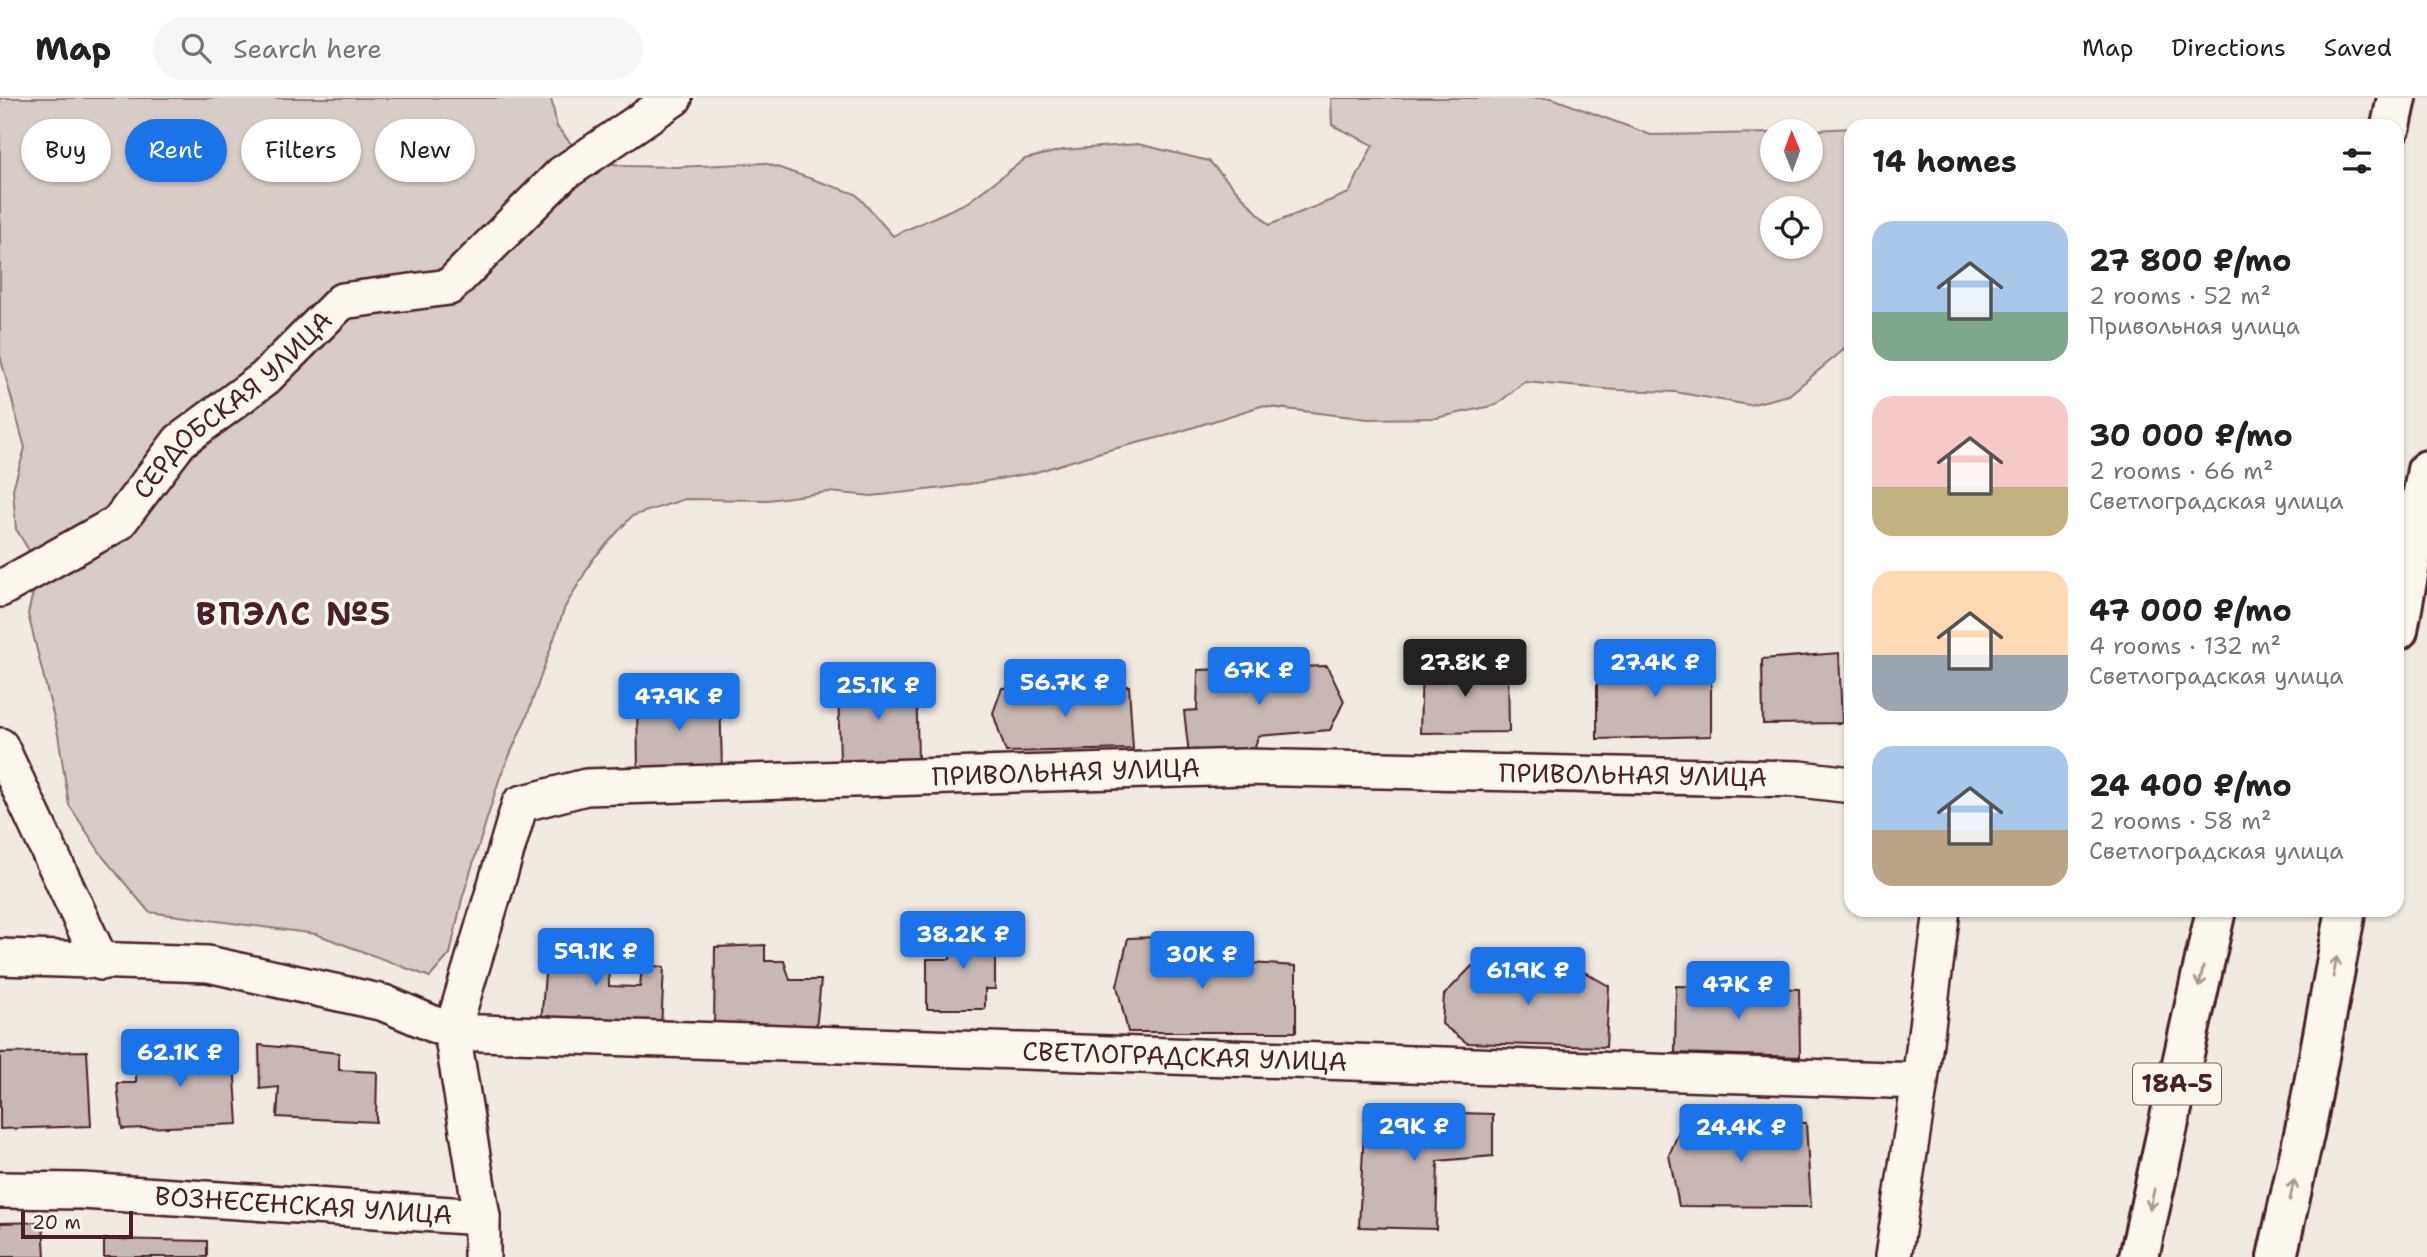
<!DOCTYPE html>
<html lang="en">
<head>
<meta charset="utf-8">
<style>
  :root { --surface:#fff; --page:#f6f6f6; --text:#202124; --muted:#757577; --line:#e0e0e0; --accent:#1a73e8 }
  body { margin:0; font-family:"Shantell Sans",sans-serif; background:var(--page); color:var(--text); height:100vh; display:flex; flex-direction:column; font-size:26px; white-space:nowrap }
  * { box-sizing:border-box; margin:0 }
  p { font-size:23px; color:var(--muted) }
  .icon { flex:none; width:38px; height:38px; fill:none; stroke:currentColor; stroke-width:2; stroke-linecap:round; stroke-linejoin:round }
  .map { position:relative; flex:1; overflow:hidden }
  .details { position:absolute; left:1844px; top:21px; width:560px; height:798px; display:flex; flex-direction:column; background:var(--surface); border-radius:21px; box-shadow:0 2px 5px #0004 }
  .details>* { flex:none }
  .top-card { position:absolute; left:21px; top:21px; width:665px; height:63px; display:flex; gap:14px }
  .needle { width:46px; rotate:359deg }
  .tools { position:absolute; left:1760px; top:21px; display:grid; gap:14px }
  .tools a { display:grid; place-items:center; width:63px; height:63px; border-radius:50%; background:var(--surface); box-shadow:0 2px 5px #0004; font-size:35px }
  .scale { position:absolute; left:21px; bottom:18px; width:112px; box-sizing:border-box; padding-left:7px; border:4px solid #4a1f2b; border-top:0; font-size:19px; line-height:24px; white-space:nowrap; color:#4a1f2b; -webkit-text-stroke:5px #fbf7ec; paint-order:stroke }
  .price { position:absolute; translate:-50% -60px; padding:0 16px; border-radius:7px; background:var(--accent); color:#fff; font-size:23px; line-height:46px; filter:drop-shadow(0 2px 4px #0008) }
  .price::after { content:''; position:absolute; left:50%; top:42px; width:21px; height:16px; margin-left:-10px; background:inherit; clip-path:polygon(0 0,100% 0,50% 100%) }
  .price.current { background:#222; color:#fff }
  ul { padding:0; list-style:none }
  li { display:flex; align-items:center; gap:21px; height:175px; padding:0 28px }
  li span { display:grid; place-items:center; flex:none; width:196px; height:140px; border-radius:21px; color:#555 }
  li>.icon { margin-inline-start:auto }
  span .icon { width:84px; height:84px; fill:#fffc; stroke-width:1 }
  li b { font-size:30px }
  h2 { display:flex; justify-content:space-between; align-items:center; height:84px; padding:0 28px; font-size:30px }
  .pill { padding:0 24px; border-radius:32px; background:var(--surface); box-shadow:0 2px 5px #0004; font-size:24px; line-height:63px }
  .pill.current { background:var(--accent); color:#fff }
  header { display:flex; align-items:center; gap:42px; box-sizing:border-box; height:98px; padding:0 35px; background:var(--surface); border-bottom:2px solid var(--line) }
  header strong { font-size:33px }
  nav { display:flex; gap:38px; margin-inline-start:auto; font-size:24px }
  .search { width:490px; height:63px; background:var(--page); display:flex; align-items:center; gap:18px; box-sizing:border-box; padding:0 24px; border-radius:38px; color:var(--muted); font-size:26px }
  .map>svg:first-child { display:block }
  .green { fill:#d8ccc6; stroke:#917678; stroke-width:2; fill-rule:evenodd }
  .building { fill:#c8b8b3; stroke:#4a1f2b; stroke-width:2 }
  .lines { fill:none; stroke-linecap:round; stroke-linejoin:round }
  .street-casing { stroke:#4a1f2b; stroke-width:40 }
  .highway-casing { stroke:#4a1f2b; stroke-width:44 }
  .street { stroke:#fbf7ec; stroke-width:35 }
  .highway { stroke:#fbf7ec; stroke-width:38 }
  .oneway { stroke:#ab9695 }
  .labels { text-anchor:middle; stroke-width:7; stroke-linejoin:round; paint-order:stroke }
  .shield { fill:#fbf7ec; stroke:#7f6065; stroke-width:2 }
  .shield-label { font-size:24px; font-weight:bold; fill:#4a1f2b }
  .street-label { font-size:26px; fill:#4a1f2b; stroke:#fbf7ec }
  .district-label { font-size:33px; font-weight:bold; letter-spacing:2px; fill:#4a1f2b; stroke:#fbf7ec }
</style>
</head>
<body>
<header>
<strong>Map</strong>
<div class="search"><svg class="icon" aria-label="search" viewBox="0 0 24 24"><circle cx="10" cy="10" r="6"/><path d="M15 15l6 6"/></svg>Search here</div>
<nav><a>Map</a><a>Directions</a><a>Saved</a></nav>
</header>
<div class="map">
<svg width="2427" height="1159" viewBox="0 0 2427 1159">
  <rect width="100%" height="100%" fill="#f0eae0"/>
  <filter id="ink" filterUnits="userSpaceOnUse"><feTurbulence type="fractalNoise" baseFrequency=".0143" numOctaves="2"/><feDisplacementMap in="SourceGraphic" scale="14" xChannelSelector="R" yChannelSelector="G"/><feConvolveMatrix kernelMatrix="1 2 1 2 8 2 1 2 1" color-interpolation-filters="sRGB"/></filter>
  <g filter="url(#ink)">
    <path class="green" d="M0,0H551L557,29L584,61L626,68L676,69L765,65L856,96L893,138L968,104L1025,61L1063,52L1138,46L1209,63L1269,127L1349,95L1373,47L1332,27L1331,0H1552L1651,37L1773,35V72H1811V33H1798L1851,30V239L1842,253L1789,297L1749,307L1675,294L1617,292L1524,284L1496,307L1436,320L1368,321L1261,308L1169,337L1101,354L1033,375L952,389L872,398L829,394L768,402L685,401L632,418L593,461L565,509L527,618L500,679L462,801L450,856L430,879L316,836L149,814L103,759L69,707L58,636L28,516L39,469L16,431L13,391L25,350L0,258ZM1773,110H1811V149H1773Z"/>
    <g class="building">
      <path d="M1839,555L1842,625L1763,626L1762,561Z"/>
      <path d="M1847,555H1852V624H1850Z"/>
      <path d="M1711,559V638L1597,641V567Z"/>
      <path d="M1327,568L1344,603L1330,632L1258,638L1253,657H1189L1184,613L1197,612L1198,572Z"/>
      <path d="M1422,568H1508L1509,634L1420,635Z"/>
      <path d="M916,582L918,661L840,663L838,589Z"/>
      <path d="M1129,588L1133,651L1006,654L993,615L1002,590Z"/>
      <path d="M720,594L722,672L638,675L637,597Z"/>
      <path d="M995,829V891H985V911H927V861H950L949,830Z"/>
      <path d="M548,838L608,840L609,888L640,889L642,867L664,869L661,931L541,926Z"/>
      <path d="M1193,838V861L1296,868V934H1128L1117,888L1128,840Z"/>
      <path d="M765,847V863H784L790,882H821L816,931L714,934L715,849Z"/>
      <path d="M1472,868L1577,870L1609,888L1606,949L1467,945L1442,926L1444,897Z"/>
      <path d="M1676,888L1799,891L1800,959L1675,955Z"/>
      <path d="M259,947L339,955V972L377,974L376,1024L277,1019L279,989L260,991Z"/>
      <path d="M233,949L238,1026L122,1031L117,985H136V952Z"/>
      <path d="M87,953L91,1028L0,1031V955Z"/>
      <path d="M1365,1012L1493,1016V1058L1438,1063L1436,1131L1359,1129Z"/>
      <path d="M1684,1022L1806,1025L1811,1109L1679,1108L1669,1057Z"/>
      <path d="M43,1124L45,1159H0V1125Z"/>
      <path d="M104,1141L207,1143V1159H104Z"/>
    </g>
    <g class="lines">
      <defs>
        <g id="street">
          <path id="s1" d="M0,491L118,425L180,343L265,280L342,203L449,189L562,76L674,0"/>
          <path d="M0,648L101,864"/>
          <path id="s2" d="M1852,687L1800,681L1244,669L586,689L520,706L452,934L1920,983"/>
          <path d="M0,859L208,866L384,905L452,934L482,1119V1159"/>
          <path id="s3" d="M0,1092L82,1093L482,1119"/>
          <path d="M1893,1159L1920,983L1942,812"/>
        </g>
        <g id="highway">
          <path d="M2391,28L2397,0"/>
          <path d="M2398,532L2427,372"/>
          <path d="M2139,1159L2216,812"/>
          <path d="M2277,1159L2308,1018L2346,812"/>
        </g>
      </defs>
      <use href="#street" class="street-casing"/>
      <use href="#highway" class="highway-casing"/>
      <use href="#street" class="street"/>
      <use href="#highway" class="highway"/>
    </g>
    <defs><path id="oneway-shaft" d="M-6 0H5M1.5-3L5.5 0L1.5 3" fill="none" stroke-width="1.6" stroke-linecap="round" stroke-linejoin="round" transform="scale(1.75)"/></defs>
    <g class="oneway">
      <use href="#oneway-shaft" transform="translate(2335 869) rotate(-80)"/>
      <use href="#oneway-shaft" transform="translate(2201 879) rotate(103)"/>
      <use href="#oneway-shaft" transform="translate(2292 1092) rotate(-78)"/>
      <use href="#oneway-shaft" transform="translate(2152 1101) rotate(103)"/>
    </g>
  </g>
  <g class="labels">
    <rect class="shield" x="2133" y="965.5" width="88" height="41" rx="5"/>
    <g class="shield-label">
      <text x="2177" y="994">18А-5</text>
    </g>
    <g class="street-label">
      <text dy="9" stroke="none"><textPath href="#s1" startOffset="301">СЕРДОБСКАЯ УЛИЦА</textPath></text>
      <text transform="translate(1066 674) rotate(-2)" y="9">ПРИВОЛЬНАЯ УЛИЦА</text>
      <text transform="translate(1633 677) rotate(1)" y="9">ПРИВОЛЬНАЯ УЛИЦА</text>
      <text dy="9" stroke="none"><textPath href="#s2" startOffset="2306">СВЕТЛОГРАДСКАЯ УЛИЦА</textPath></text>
      <text dy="9" stroke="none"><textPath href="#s3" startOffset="304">ВОЗНЕСЕНСКАЯ УЛИЦА</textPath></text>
    </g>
    <g class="district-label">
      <text x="294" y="527">ВПЭЛС №5</text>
    </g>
  </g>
</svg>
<div class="tools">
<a><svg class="needle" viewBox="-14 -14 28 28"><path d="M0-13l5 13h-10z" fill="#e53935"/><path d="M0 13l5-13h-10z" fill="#757577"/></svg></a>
<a><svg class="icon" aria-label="locate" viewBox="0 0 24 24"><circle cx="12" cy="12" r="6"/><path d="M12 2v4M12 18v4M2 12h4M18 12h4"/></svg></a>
</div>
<div class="scale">20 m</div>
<b class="price current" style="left:1465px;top:601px">27.8K ₽</b>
<b class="price" style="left:1655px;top:601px">27.4K ₽</b>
<b class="price" style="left:1259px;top:609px">67K ₽</b>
<b class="price" style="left:1065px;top:621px">56.7K ₽</b>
<b class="price" style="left:878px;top:624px">25.1K ₽</b>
<b class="price" style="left:679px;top:635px">47.9K ₽</b>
<b class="price" style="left:963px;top:873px">38.2K ₽</b>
<b class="price" style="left:596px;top:890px">59.1K ₽</b>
<b class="price" style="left:1202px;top:893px">30K ₽</b>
<b class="price" style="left:1528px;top:909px">61.9K ₽</b>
<b class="price" style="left:1738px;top:923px">47K ₽</b>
<b class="price" style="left:180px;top:991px">62.1K ₽</b>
<b class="price" style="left:1414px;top:1065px">29K ₽</b>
<b class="price" style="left:1741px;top:1066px">24.4K ₽</b>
<div class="top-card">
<a class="pill">Buy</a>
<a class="pill current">Rent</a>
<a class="pill">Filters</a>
<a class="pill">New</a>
</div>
<section class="details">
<h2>14 homes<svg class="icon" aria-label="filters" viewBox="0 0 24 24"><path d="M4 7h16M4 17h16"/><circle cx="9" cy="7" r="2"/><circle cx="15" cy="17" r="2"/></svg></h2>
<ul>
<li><span style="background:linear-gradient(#a9c7e8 65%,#7fa58c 0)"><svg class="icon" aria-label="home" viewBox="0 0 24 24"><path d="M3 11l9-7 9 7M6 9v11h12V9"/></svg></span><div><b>27 800 ₽/mo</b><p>2 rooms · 52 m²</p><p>Привольная улица</p></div></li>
<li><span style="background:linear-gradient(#f6c9c9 65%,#c2b280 0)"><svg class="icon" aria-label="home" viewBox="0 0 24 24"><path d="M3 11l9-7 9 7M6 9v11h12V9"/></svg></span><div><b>30 000 ₽/mo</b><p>2 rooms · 66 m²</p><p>Светлоградская улица</p></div></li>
<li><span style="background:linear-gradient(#ffd9b3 60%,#9aa5b1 0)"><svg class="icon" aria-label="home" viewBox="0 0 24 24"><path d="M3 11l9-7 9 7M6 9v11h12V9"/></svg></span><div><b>47 000 ₽/mo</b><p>4 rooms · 132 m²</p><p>Светлоградская улица</p></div></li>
<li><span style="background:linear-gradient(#a9c7e8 60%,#b9a48a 0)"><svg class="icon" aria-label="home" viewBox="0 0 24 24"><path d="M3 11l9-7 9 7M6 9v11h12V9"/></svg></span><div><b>24 400 ₽/mo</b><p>2 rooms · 58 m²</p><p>Светлоградская улица</p></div></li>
</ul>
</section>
</div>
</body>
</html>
